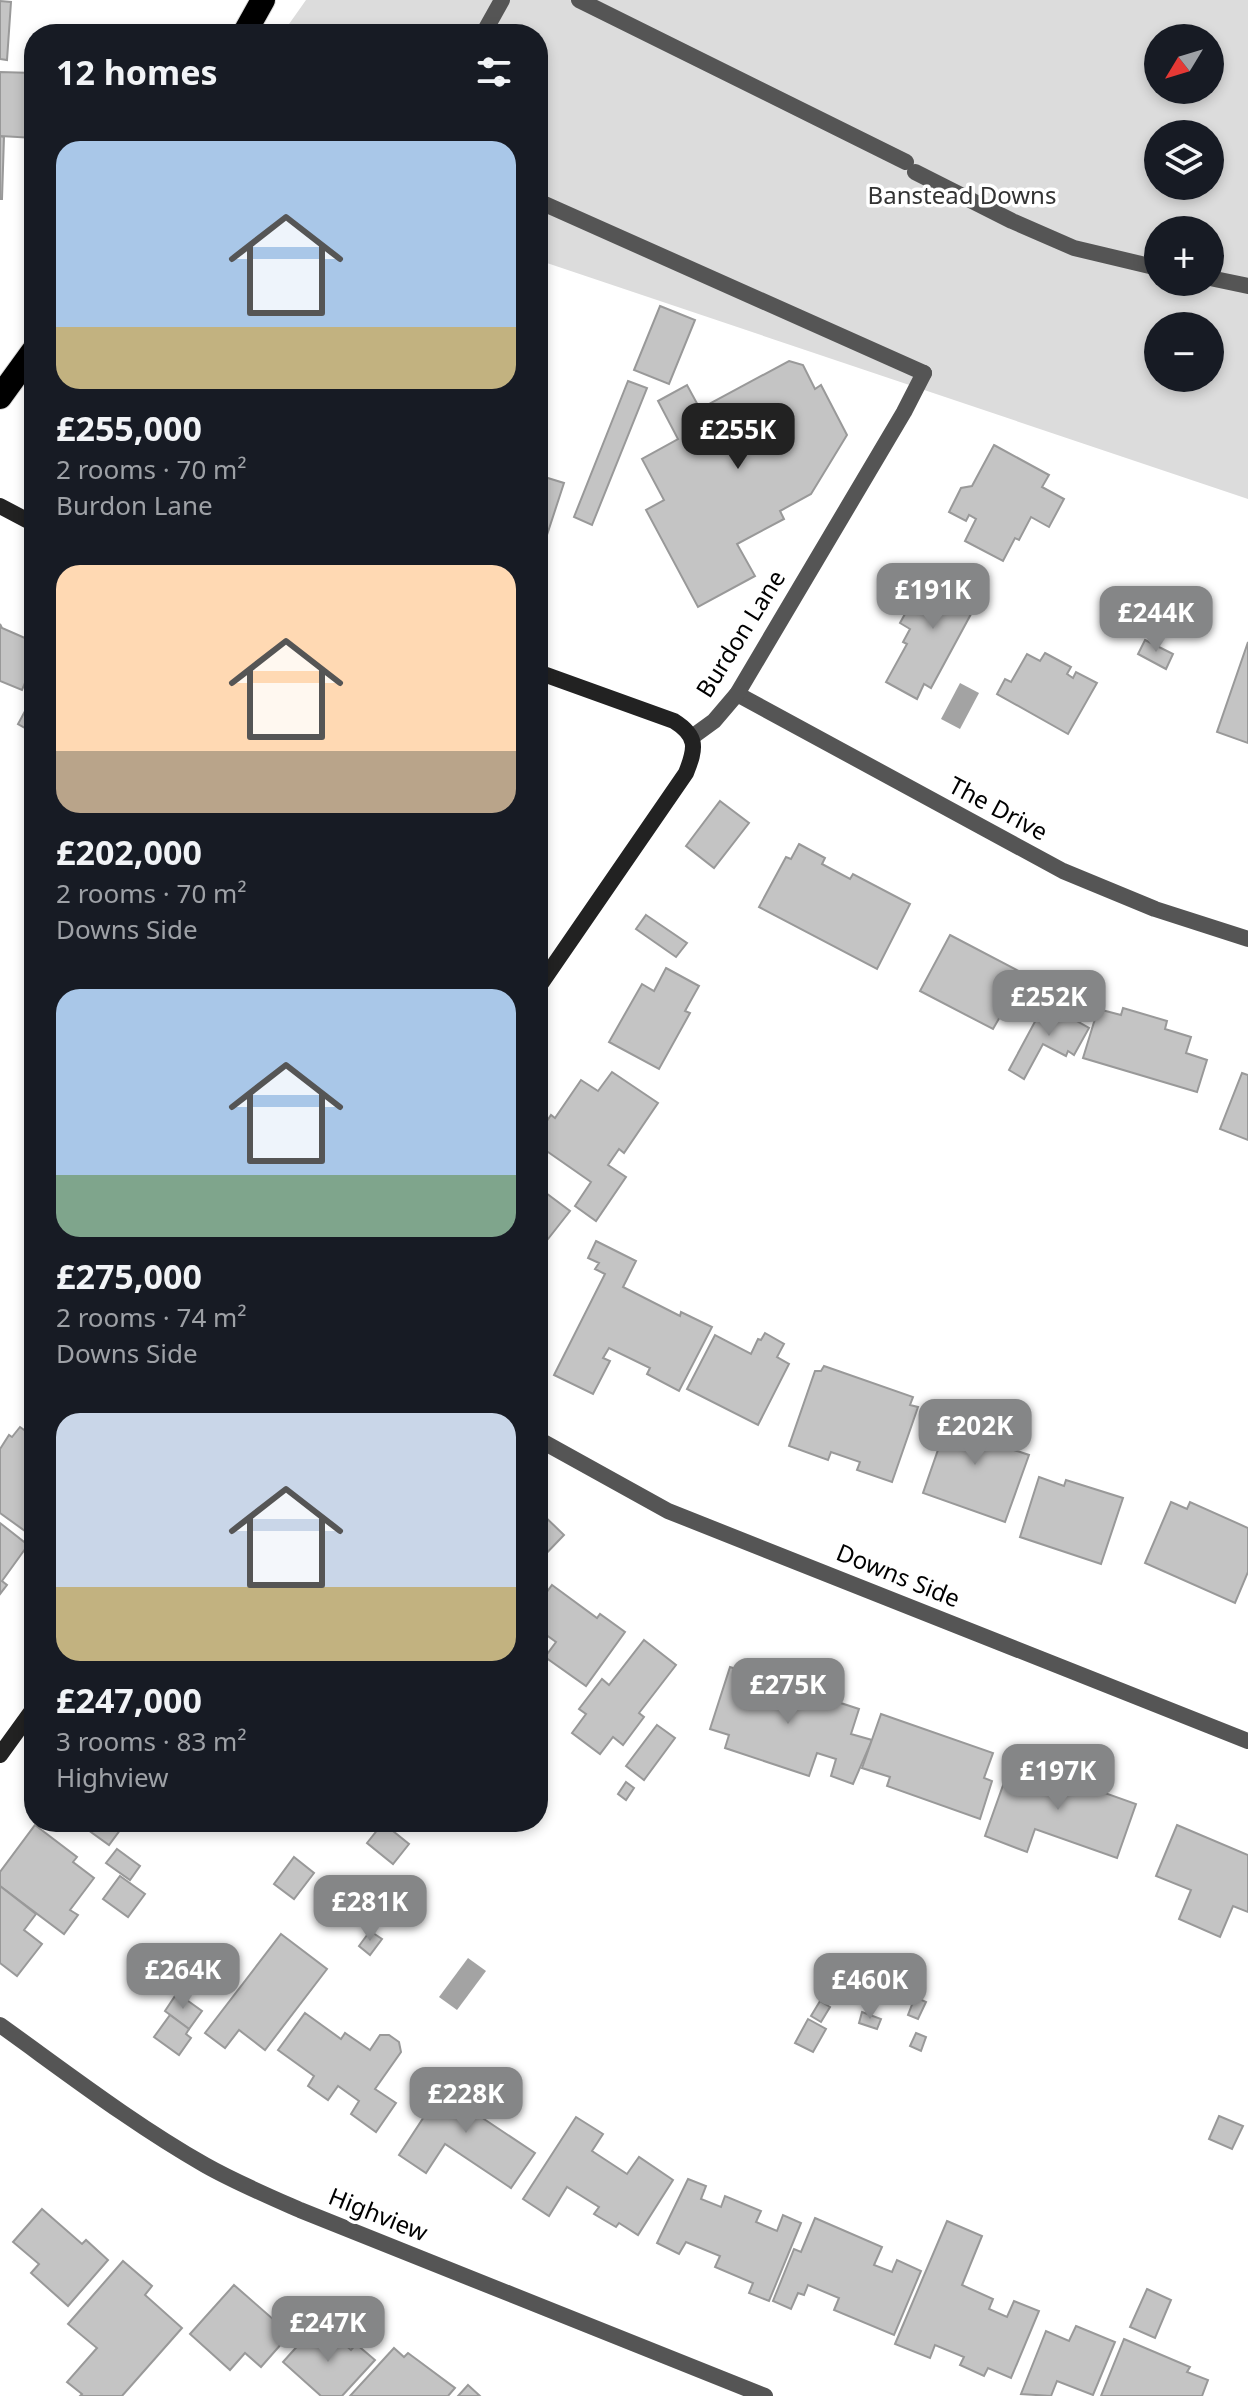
<!DOCTYPE html>
<html lang="en">
<head>
<meta charset="utf-8">
<style>
  :root { --surface:#171b24; --page:#20242c; --text:#f1f3f6; --muted:#9ea1a6; --accent:#858687 }
  body { margin:0; font-family:"Noto Sans",sans-serif; background:var(--page); color:var(--text); height:100vh; display:flex; flex-direction:column; font-size:30px; white-space:nowrap }
  * { box-sizing:border-box; margin:0 }
  p { font-size:26px; color:var(--muted) }
  .icon { flex:none; width:44px; height:44px; fill:none; stroke:currentColor; stroke-width:2; stroke-linecap:round; stroke-linejoin:round }
  .map { position:relative; flex:1; overflow:hidden }
  .side { position:absolute; left:24px; top:24px; width:524px; height:1808px; display:flex; flex-direction:column; background:var(--surface); border-radius:32px; box-shadow:0 4px 12px #0003 }
  .side>* { flex:none }
  .needle { width:52px; rotate:232deg }
  .buttons { position:absolute; left:1144px; top:24px; display:grid; gap:16px }
  .buttons a { display:grid; place-items:center; width:80px; height:80px; border-radius:50%; background:var(--surface); box-shadow:0 4px 12px #0003; font-size:40px }
  .price { position:absolute; translate:-50% -68px; padding:0 18px; border-radius:16px; background:var(--accent); color:#fff; font-size:26px; line-height:52px; filter:drop-shadow(0 2px 4px #0008) }
  .price::after { content:''; position:absolute; left:50%; top:48px; width:24px; height:18px; margin-left:-12px; background:inherit; clip-path:polygon(0 0,100% 0,50% 100%) }
  .price.current { background:#222; color:#fff }
  ul { padding:0; list-style:none }
  li { display:grid; align-content:center; gap:16px; height:424px; padding:0 32px }
  li span { display:grid; place-items:center; height:248px; border-radius:24px; color:#555 }
  li>.icon { margin-inline-start:auto }
  span .icon { width:144px; height:144px; fill:#fffc; stroke-width:1 }
  li b { font-size:34px }
  h2 { display:flex; justify-content:space-between; align-items:center; height:96px; padding:0 32px; font-size:34px }
  .map>svg:first-child { display:block }
  .green { fill:#dcdcdc; fill-rule:evenodd }
  .water { fill:#a3a3a3 }
  .building { fill:#c4c4c4; stroke:#999; stroke-width:2 }
  .lines { fill:none; stroke-linecap:round; stroke-linejoin:round }
  .highway-casing { stroke:#dbdbdb; stroke-width:26 }
  .lane { stroke:#555; stroke-width:16 }
  .street { stroke:#555; stroke-width:16 }
  .secondary { stroke:#222; stroke-width:16 }
  .highway { stroke:#000; stroke-width:24 }
  .labels { text-anchor:middle; stroke-width:7; stroke-linejoin:round; paint-order:stroke }
  .park-label { font-size:24px; fill:#333; stroke:#fff }
  .street-label { font-size:24px; fill:#000; stroke:#fff }
</style>
</head>
<body>
<div class="map">
<svg width="1248" height="2396" viewBox="0 0 1248 2396">
  <rect width="100%" height="100%" fill="#fff"/>
  <path class="green" d="M306,0H1248V499L538,260V34H282ZM1158,38H1210V90H1158ZM1158,134H1210V186H1158ZM1158,230H1210V282H1158ZM1158,326H1210V378H1158Z"/>
  <g class="water">
    <path d="M960,683L979,693L960,729L941,719Z"/>
    <path d="M468,1958L486,1971L457,2010L439,1997Z"/>
  </g>
  <g class="building">
    <path d="M0,1L11,2L7,60L0,59Z"/>
    <path d="M0,72L34,73V138L0,136Z"/>
    <path d="M0,136L4,137L2,199H0Z"/>
    <path d="M660,306L695,320L669,384L634,370Z"/>
    <path d="M789,361L803,365L815,389L821,385L847,435L811,494L780,511L784,519L737,544L755,576L698,607L646,510L664,500L642,459L678,439L658,401L687,385L700,409Z"/>
    <path d="M628,381L647,388L592,525L574,517Z"/>
    <path d="M994,445L1049,475L1042,487L1064,499L1049,527L1031,517L1019,540L1015,538L1003,561L965,541L976,519L969,515L966,521L949,512L961,488L972,486Z"/>
    <path d="M538,475L564,483L546,538L538,535Z"/>
    <path d="M970,573L982,580L984,590L931,688L924,684L917,699L886,682L907,644L903,642L910,629L900,623L927,574L956,590L964,576Z"/>
    <path d="M0,624L2,628L34,642V662L22,690L0,681Z"/>
    <path d="M1145,640L1173,654L1166,669L1138,654Z"/>
    <path d="M1248,642V743L1217,732Z"/>
    <path d="M1045,653L1071,667L1067,674L1073,678L1076,672L1097,683L1068,734L997,694L1005,679L1011,682L1027,654L1040,661Z"/>
    <path d="M34,685V733L18,724L31,700L27,698Z"/>
    <path d="M720,801L749,823L714,868L686,846Z"/>
    <path d="M799,844L825,858L822,864L850,879L853,874L910,904L877,969L759,907L786,857L791,859Z"/>
    <path d="M646,915L687,943L676,957L636,929Z"/>
    <path d="M950,935L1032,978L1010,1020L1001,1015L993,1029L920,991Z"/>
    <path d="M666,968L699,986L685,1011L690,1013L659,1069L609,1042L642,984L654,991Z"/>
    <path d="M1045,1003L1089,1028L1074,1055L1068,1051L1066,1056L1043,1044L1024,1079L1009,1070Z"/>
    <path d="M1123,1008L1167,1021L1165,1029L1191,1037L1186,1053L1207,1060L1197,1092L1083,1058L1098,1009L1121,1015Z"/>
    <path d="M612,1072L658,1103L624,1153L619,1149L608,1165L626,1177L596,1221L575,1206L591,1182L538,1145V1134L551,1115L555,1118L581,1080L598,1091Z"/>
    <path d="M1242,1073L1248,1075V1140L1220,1129Z"/>
    <path d="M538,1187L570,1211L548,1239L538,1232Z"/>
    <path d="M596,1241L636,1261L623,1287L680,1316L681,1312L712,1327L679,1391L647,1374L650,1368L609,1348L603,1358L610,1361L593,1394L554,1375L605,1274L595,1269L599,1263L588,1258Z"/>
    <path d="M765,1333L784,1344L777,1357L789,1364L758,1425L687,1389L715,1335L751,1354L758,1339L761,1340Z"/>
    <path d="M824,1366L913,1397L910,1405L918,1407L892,1482L857,1470L860,1462L831,1452L828,1460L789,1446L815,1371H821Z"/>
    <path d="M955,1401L987,1412L978,1438L1029,1455L1005,1522L923,1493Z"/>
    <path d="M20,1427L34,1437V1517L25,1531L0,1513V1449L9,1435L12,1437Z"/>
    <path d="M1039,1477L1064,1486L1066,1480L1123,1498L1101,1564L1020,1537Z"/>
    <path d="M1171,1502L1187,1509L1190,1502L1248,1528V1572L1235,1603L1145,1563Z"/>
    <path d="M538,1510L564,1535L538,1562Z"/>
    <path d="M0,1523L28,1545L2,1581L7,1585L0,1594Z"/>
    <path d="M552,1585L597,1618L600,1614L625,1632L586,1686L545,1657L556,1642L538,1629V1604Z"/>
    <path d="M644,1640L676,1665L639,1713L644,1717L623,1745L613,1737L600,1754L572,1733L586,1714L579,1709L602,1679L609,1685Z"/>
    <path d="M730,1667L859,1709L851,1734L872,1740L853,1784L831,1776L836,1759L817,1753L809,1776L725,1748L729,1735L710,1729Z"/>
    <path d="M881,1714L993,1753L984,1778L992,1781L980,1819L887,1786L890,1777L862,1768Z"/>
    <path d="M657,1725L675,1738L644,1780L626,1766Z"/>
    <path d="M1012,1760L1136,1804L1117,1858L1035,1829L1027,1852L985,1836Z"/>
    <path d="M626,1782L634,1788L626,1800L618,1794Z"/>
    <path d="M77,1822H126L109,1845Z"/>
    <path d="M383,1823L409,1844L393,1864L367,1843Z"/>
    <path d="M35,1825L77,1857L73,1862L94,1878L70,1910L78,1915L64,1934L0,1886V1872Z"/>
    <path d="M1177,1825L1248,1855V1912L1233,1906L1220,1937L1179,1919L1191,1890L1156,1876Z"/>
    <path d="M117,1849L140,1866L130,1880L106,1863Z"/>
    <path d="M294,1857L314,1873L294,1899L274,1884Z"/>
    <path d="M120,1876L145,1894L128,1917L103,1899Z"/>
    <path d="M0,1886L36,1914L24,1930L42,1944L17,1976L0,1963Z"/>
    <path d="M370,1931L382,1939L370,1955L359,1946Z"/>
    <path d="M281,1934L327,1969L265,2050L239,2030L225,2048L205,2033Z"/>
    <path d="M177,1993L202,2011L189,2029L165,2011Z"/>
    <path d="M915,1997L926,2002L918,2019L908,2015Z"/>
    <path d="M820,2001L830,2007L821,2022L811,2016Z"/>
    <path d="M862,2012L881,2019L877,2029L859,2023Z"/>
    <path d="M305,2013L341,2039L345,2033L370,2050L380,2035H389L399,2042L401,2052L375,2089L396,2103L376,2132L351,2114L359,2101L338,2086L328,2100L308,2086L314,2076L278,2050Z"/>
    <path d="M170,2015L189,2029L186,2034L191,2038L179,2055L154,2037Z"/>
    <path d="M808,2019L826,2029L813,2052L795,2043Z"/>
    <path d="M916,2033L926,2037L921,2051L910,2046Z"/>
    <path d="M452,2074L489,2099L478,2115L535,2153L511,2188L445,2144L426,2173L399,2155Z"/>
    <path d="M1219,2116L1243,2126L1232,2149L1209,2139Z"/>
    <path d="M576,2117L603,2134L592,2151L627,2174L639,2157L673,2180L638,2235L619,2223L616,2227L594,2214L599,2207L567,2187L549,2216L523,2199Z"/>
    <path d="M688,2179L706,2186L701,2199L721,2207L725,2196L761,2211L756,2222L777,2231L783,2215L801,2223L769,2301L749,2293L753,2283L715,2267L720,2256L686,2242L679,2254L657,2243Z"/>
    <path d="M42,2209L82,2244L86,2240L108,2260L68,2306L31,2273L39,2264L13,2242Z"/>
    <path d="M815,2218L882,2247L874,2265L892,2272L897,2260L921,2271L894,2335L834,2310L839,2298L808,2285L804,2295L798,2293L791,2309L773,2301L794,2249L801,2252Z"/>
    <path d="M947,2221L982,2236L962,2285L993,2299L989,2309L1007,2317L1014,2301L1039,2311L1011,2378L988,2368L984,2376L960,2365L964,2357L935,2345L930,2358L895,2344Z"/>
    <path d="M123,2261L152,2286L145,2295L182,2328L122,2396H80L82,2394L67,2382L97,2348L68,2324Z"/>
    <path d="M234,2285L290,2334L261,2367L245,2353L230,2370L190,2334Z"/>
    <path d="M1147,2289L1171,2300L1155,2338L1130,2327Z"/>
    <path d="M1076,2326L1115,2342L1093,2395L1057,2381L1051,2396L1021,2394L1046,2331L1069,2341Z"/>
    <path d="M327,2328L351,2350L356,2344L375,2360L342,2396H321L283,2362L311,2331L318,2337Z"/>
    <path d="M1124,2339L1190,2367L1187,2372L1208,2380L1202,2396H1101Z"/>
    <path d="M394,2348L404,2357L408,2353L455,2388L448,2396H350Z"/>
    <path d="M468,2385L480,2396H458Z"/>
  </g>
  <g class="lines">
    <defs>
      <g id="highway">
        <path d="M244,34L263,0"/>
        <path d="M0,397L34,350"/>
      </g>
    </defs>
    <use href="#highway" class="highway-casing"/>
    <g class="lane">
      <path d="M579,0L906,162"/>
      <path d="M483,34L502,0"/>
      <path d="M915,172L1012,221L1074,248L1158,268"/>
      <path d="M538,201L924,373"/>
      <path d="M1210,278L1248,286"/>
    </g>
    <g class="street">
      <path d="M737,694L1063,871L1155,909L1248,939"/>
      <path d="M692,737L714,721L737,694L904,412L924,373"/>
      <path d="M538,1439L668,1511L1248,1741"/>
      <path d="M0,2025C67,2073 133,2124 205,2165C235,2182 268,2196 300,2210L765,2396"/>
    </g>
    <g class="secondary">
      <path d="M0,506L34,524"/>
      <path d="M538,672L674,721C698,736 696,748 686,773L538,988"/>
      <path d="M0,1755L34,1708"/>
    </g>
    <use href="#highway" class="highway"/>
  </g>
  <g class="labels">
    <g class="park-label">
      <text x="962" y="204">Banstead Downs</text>
    </g>
    <g class="street-label">
      <text transform="translate(741 634) rotate(-58)" y="8">Burdon Lane</text>
      <text transform="translate(998 809) rotate(28)" y="8">The Drive</text>
      <text transform="translate(898 1576) rotate(22)" y="8">Downs Side</text>
      <text transform="translate(378 2215) rotate(22)" y="8">Highview</text>
    </g>
  </g>
</svg>
<div class="buttons">
<a><svg class="needle" viewBox="-14 -14 28 28"><path d="M0-13l5 13h-10z" fill="#e53935"/><path d="M0 13l5-13h-10z" fill="#9ea1a6"/></svg></a>
<a><svg class="icon" aria-label="layers" viewBox="0 0 24 24"><path d="M12 4l9 5-9 5-9-5zM3 14l9 5 9-5"/></svg></a>
<a>+</a>
<a>−</a>
</div>
<b class="price current" style="left:738px;top:471px">£255K</b>
<b class="price" style="left:933px;top:631px">£191K</b>
<b class="price" style="left:1156px;top:654px">£244K</b>
<b class="price" style="left:1049px;top:1038px">£252K</b>
<b class="price" style="left:975px;top:1467px">£202K</b>
<b class="price" style="left:788px;top:1726px">£275K</b>
<b class="price" style="left:1058px;top:1812px">£197K</b>
<b class="price" style="left:370px;top:1943px">£281K</b>
<b class="price" style="left:183px;top:2011px">£264K</b>
<b class="price" style="left:870px;top:2021px">£460K</b>
<b class="price" style="left:466px;top:2135px">£228K</b>
<b class="price" style="left:328px;top:2364px">£247K</b>
<section class="side">
<h2>12 homes<svg class="icon" aria-label="filters" viewBox="0 0 24 24"><path d="M4 7h16M4 17h16"/><circle cx="9" cy="7" r="2"/><circle cx="15" cy="17" r="2"/></svg></h2>
<ul>
<li><span style="background:linear-gradient(#a9c7e8 75%,#c2b280 0)"><svg class="icon" aria-label="home" viewBox="0 0 24 24"><path d="M3 11l9-7 9 7M6 9v11h12V9"/></svg></span><div><b>£255,000</b><p>2 rooms · 70 m²</p><p>Burdon Lane</p></div></li>
<li><span style="background:linear-gradient(#ffd9b3 75%,#b9a48a 0)"><svg class="icon" aria-label="home" viewBox="0 0 24 24"><path d="M3 11l9-7 9 7M6 9v11h12V9"/></svg></span><div><b>£202,000</b><p>2 rooms · 70 m²</p><p>Downs Side</p></div></li>
<li><span style="background:linear-gradient(#a9c7e8 75%,#7fa58c 0)"><svg class="icon" aria-label="home" viewBox="0 0 24 24"><path d="M3 11l9-7 9 7M6 9v11h12V9"/></svg></span><div><b>£275,000</b><p>2 rooms · 74 m²</p><p>Downs Side</p></div></li>
<li><span style="background:linear-gradient(#c9d6e8 70%,#c2b280 0)"><svg class="icon" aria-label="home" viewBox="0 0 24 24"><path d="M3 11l9-7 9 7M6 9v11h12V9"/></svg></span><div><b>£247,000</b><p>3 rooms · 83 m²</p><p>Highview</p></div></li>
</ul>
</section>
</div>
</body>
</html>
